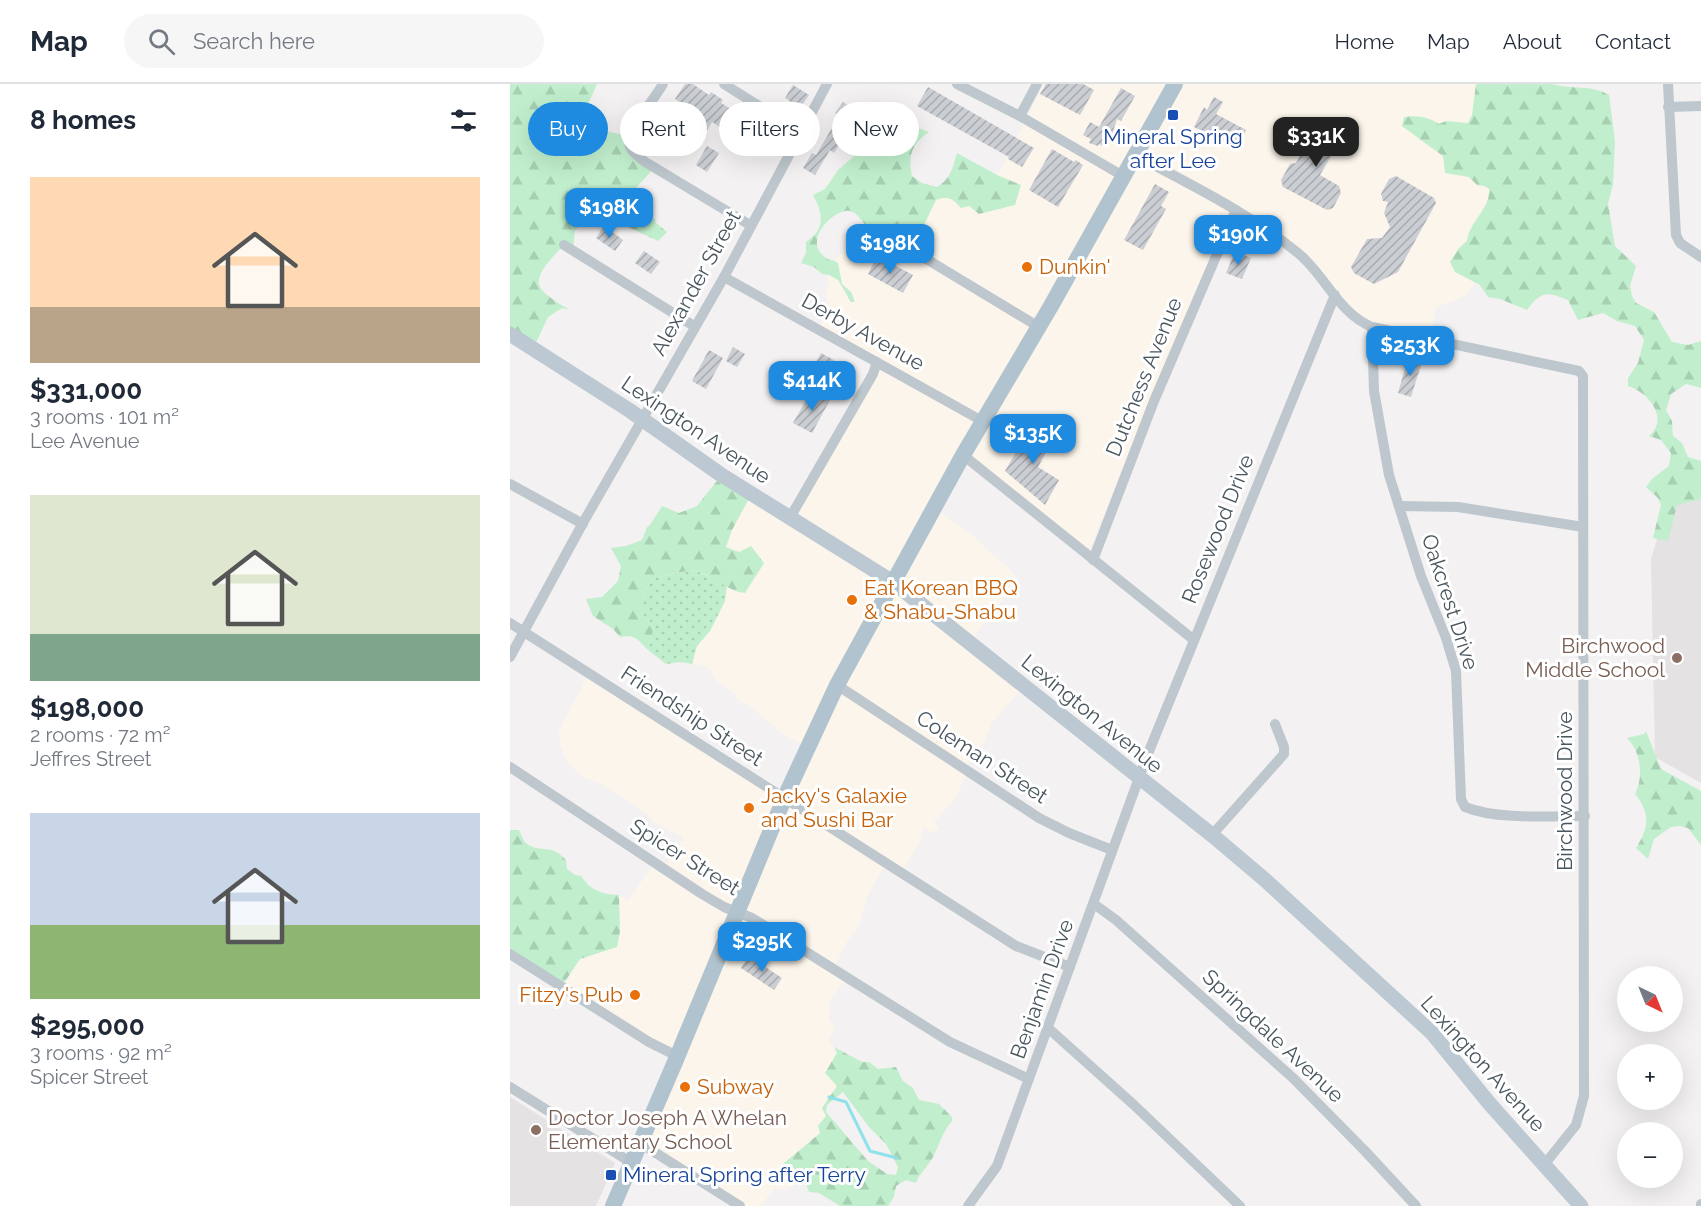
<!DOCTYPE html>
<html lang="en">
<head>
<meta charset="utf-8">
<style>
  :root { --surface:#fff; --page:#f6f6f7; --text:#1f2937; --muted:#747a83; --line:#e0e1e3; --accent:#1e8ae0 }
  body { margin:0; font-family:Raleway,sans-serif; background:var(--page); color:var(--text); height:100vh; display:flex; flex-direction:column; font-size:22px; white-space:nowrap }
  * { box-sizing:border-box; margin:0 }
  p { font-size:20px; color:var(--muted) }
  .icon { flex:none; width:33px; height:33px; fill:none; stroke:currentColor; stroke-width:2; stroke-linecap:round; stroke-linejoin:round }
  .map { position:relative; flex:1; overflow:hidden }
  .drawer { display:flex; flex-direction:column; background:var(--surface); width:510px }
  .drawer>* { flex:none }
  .top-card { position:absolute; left:18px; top:18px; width:570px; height:54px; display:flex; gap:12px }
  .needle { width:39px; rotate:137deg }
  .tools { position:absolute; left:1107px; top:882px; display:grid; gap:12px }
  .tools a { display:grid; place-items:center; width:66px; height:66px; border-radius:50%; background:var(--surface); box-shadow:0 6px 24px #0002; font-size:30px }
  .price { position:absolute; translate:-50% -51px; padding:0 14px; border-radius:12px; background:var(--accent); color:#fff; font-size:20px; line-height:39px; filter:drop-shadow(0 2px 3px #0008) }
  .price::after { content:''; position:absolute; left:50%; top:36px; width:18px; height:14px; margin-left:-9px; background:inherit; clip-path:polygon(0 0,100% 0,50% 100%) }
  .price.selected { background:#222; color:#fff }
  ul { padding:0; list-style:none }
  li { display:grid; align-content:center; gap:12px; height:318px; padding:0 30px }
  li span { display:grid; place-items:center; height:186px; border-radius:0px; color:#555 }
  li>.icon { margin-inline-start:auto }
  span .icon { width:108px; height:108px; fill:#fffc; stroke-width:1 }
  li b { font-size:26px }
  h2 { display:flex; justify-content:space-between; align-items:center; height:72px; padding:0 30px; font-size:26px }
  .tag { padding:0 21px; border-radius:27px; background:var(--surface); box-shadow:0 6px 24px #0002; font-size:21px; line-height:54px }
  .tag.selected { background:var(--accent); color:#fff }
  header { display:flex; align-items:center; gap:36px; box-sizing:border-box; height:84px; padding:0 30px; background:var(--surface); border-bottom:2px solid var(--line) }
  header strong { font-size:28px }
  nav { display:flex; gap:33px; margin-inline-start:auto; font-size:21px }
  .search { width:420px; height:54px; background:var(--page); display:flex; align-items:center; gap:15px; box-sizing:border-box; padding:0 21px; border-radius:33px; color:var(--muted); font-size:22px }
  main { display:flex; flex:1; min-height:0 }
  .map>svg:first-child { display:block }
  .commercial { fill:#fcf5eb }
  .education { fill:#e4e2e3 }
  .grass { fill:url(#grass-dots) }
  .forest { fill:url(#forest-firs); fill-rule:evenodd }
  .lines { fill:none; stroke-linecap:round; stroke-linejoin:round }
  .stream { stroke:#8fe2ea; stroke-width:3 }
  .building { fill:url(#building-hatch) }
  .street { stroke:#bdc7cd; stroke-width:10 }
  .secondary { stroke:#bdc9d2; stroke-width:15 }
  .primary { stroke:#b1c3ce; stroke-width:16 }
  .transit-dot { fill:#1a4fb4; stroke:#fff; stroke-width:2 }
  .food-dot { fill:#e8710a; stroke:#fff; stroke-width:2 }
  .education-dot { fill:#8d6e63; stroke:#fff; stroke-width:2 }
  .labels { text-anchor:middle; stroke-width:6; stroke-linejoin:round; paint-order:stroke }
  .transit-label { font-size:21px; fill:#164399; stroke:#fff }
  .food-label { font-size:21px; fill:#c56008; stroke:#fff; text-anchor:start }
  .street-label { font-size:21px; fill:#49565e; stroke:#fff }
  .education-label { font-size:21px; fill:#785e54; stroke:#fff; text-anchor:end }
</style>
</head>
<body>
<header>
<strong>Map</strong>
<div class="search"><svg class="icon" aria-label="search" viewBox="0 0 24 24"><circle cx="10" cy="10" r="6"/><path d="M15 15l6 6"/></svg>Search here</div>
<nav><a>Home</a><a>Map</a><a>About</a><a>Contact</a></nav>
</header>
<main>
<section class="drawer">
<h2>8 homes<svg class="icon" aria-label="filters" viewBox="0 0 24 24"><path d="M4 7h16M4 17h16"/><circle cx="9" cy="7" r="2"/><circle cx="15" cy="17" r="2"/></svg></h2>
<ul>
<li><span style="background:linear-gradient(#ffd9b3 70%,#b9a48a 0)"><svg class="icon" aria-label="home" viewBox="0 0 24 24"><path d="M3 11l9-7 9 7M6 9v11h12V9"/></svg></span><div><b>$331,000</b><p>3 rooms · 101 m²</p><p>Lee Avenue</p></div></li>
<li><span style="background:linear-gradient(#dfe7d0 75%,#7fa58c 0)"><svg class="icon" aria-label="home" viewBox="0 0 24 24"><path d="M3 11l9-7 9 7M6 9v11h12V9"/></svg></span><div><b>$198,000</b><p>2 rooms · 72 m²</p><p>Jeffres Street</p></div></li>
<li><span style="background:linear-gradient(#c9d6e8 60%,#8fb573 0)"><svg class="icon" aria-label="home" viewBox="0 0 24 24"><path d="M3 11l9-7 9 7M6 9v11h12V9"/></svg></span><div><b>$295,000</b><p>3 rooms · 92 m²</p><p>Spicer Street</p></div></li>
</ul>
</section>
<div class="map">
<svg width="1191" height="1122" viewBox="0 0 1191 1122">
  <defs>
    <pattern id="grass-dots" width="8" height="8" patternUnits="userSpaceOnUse" patternTransform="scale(1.5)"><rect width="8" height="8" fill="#c1efcd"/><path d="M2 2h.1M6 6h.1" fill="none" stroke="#a7cfb2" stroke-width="1.8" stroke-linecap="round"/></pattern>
    <pattern id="forest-firs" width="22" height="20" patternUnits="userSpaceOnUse" patternTransform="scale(1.5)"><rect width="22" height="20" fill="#c1efcd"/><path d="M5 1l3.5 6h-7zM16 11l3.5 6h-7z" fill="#a7cfb2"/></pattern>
    <pattern id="building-hatch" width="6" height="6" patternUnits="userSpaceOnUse" patternTransform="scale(1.5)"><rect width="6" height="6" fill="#cbced3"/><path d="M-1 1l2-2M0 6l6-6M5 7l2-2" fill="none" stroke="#a7aaae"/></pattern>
  </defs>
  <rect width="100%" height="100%" fill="#f3f1f1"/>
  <path class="commercial" d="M534,0H966L962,31L958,39L936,37L929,40L921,35L909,56L933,72L942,89L959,93L967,101L979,105L980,113L958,149L957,157L949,164L945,188L958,194L965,200L955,212L925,224L922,251L862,243L814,195L730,127L641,313L579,467L452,373L421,421L461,450L501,487L508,495L461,557L516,601L482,638L474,658L457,681L458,687L445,715L424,738L429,743L427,747L421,748L414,743L409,760L394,784L390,785L376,778L356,815L354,827L349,841L336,859L327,878L325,882L339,892L318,918L321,926L318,934L325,943L319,956L327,969V1002L312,1024L316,1032L308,1042L310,1049L273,1080L278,1087L295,1096L275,1106L264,1104L251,1122H231L132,1059L162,970L54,899L70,875L107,863L110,847L109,811L118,817L146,776L156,780L172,756V753L143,738L135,728L91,700L71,692L56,676L50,660L49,647L79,589L269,710L295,662L273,650L240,622L230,618L222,607L206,597L198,583L182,580L187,562L200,547L215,517L217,502L225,508L242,498L254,480L216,463L222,446L242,409L279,427L364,281L308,245L319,224L316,212L319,191L328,196L341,218V208L332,200L328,179L325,176L357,144L402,165L426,116L436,113L443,115L450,124L511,101L487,92Z"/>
  <g class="education">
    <path d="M1168,387L1191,399V699L1145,673L1141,475Z"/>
    <path d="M0,1013L105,1079L86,1122H0Z"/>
  </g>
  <path class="grass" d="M184,486L207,496L217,502L215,517L200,547L187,562L182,580L171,578L156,580L138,566L144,543L132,532V515L142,494Z"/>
  <g class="forest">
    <path d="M0,0H87L79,18L86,45L119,52L120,62L144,84L126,104L124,115L131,126L146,136L145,138L157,148L148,157L86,128L65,146L63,167L50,165C18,199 23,204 60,226L52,224L38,233L24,263L0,249Z"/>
    <path d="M966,0H1042C1062,6 1081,0 1099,11L1105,57L1103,100L1098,120L1105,162L1126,182L1120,202L1122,212L1126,219L1144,228L1162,258L1178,261L1191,257V304L1176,300L1161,310L1156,326L1162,337L1163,352L1172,359L1178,373L1191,377V415L1167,421L1158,457L1143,454L1151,421L1148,414L1136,403L1142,395L1159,382L1161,369L1151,356L1139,352C1160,334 1138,308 1118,302V294L1128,279L1134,256L1125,242L1107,237L1093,229L1068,236L1058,216C1036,207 1031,207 1017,226L990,215L978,213L970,201L945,188L940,178L949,164L957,157C959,138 981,124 979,105L975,102L967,101L959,93L935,89L933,72L892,42L894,33C906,31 919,33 929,40L936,37L958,39L962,31Z"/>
    <path d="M379,33L419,48C401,61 398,71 402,92L412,99L427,103C441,95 443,82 447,69L487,91L511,101L505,121L469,130L459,122L451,124C442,114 438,112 426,116L402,166C388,159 373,153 360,145C353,141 349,129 340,127C327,123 290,155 316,174C319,176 324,176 328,179L332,200L341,208L345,218H341L328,196L319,191L312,190L304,183L291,179L296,169V158C316,145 313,129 303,111L315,105L328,86L350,67L352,61V50L360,37Z"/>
    <path d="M210,393L242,409L222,446L216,463L229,468L241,462L254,479L235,509C217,507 204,492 186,487C177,485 153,493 142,494L132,515V532L144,543L138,566C127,556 127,550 110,553L103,545L83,532L76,515L92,513L108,497L111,482L101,464L116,462L132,456L137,443L140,441L152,422L169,429L187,422Z"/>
    <path d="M1136,647L1151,685L1191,707V761L1178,744L1170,742L1161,743L1144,755L1138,775L1126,764C1139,743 1141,730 1125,710C1134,693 1131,668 1117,654L1134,650Z"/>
    <path d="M0,746H9C11,750 13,756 16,759C28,770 40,758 56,776L57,785L65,791L71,792C80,806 93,811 109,811L110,847L107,863L70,875L54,899L0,866Z"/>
    <path d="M324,963L352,978H359L368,985L386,983L393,997L403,1004L409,1016L429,1020L442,1033V1037C432,1049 431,1057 424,1071C420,1081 410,1088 406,1099L396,1096L386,1102L384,1113L378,1122H330L309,1109L299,1108L295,1096L278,1087L273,1080L310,1049L308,1042L316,1032L312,1024L327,1002L315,989L327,969ZM333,1008L359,1043L376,1060L388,1083L386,1091L377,1090L358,1077L316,1028L317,1021Z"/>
  </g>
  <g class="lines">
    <path class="stream" d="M319,1013L336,1018L360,1067L387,1074"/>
  </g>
  <g class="building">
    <path d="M175,0H183L199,11L201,8L213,16L211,19L250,43L238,61L202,38L196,48L184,40L190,31L165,15Z"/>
    <path d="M536,0H573L584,6L570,31L530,10Z"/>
    <path d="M283,1L299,11L290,24L275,14Z"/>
    <path d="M418,3L524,64L512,83L498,75L499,73L407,22Z"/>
    <path d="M611,4L625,12L611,37L607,35L602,51L604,52L599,60L593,62L589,60L588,62L579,59L581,55L573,51L580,38L589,43Z"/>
    <path d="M704,13L713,18L706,30L736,46L726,64L684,43L694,23L697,26Z"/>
    <path d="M333,18L347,27L334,47L337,49L324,69L320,66L305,91L293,84L302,69L306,71L329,32L325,29Z"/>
    <path d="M153,32L165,40L153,58L141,51Z"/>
    <path d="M815,36L830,44L833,52L810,91L829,102L831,109L823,124L817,126L773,103L771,96L780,80L786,79L809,38Z"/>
    <path d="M197,62L209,69L197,88L186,81Z"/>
    <path d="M542,65L564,78L566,76L573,81L548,123L519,106Z"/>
    <path d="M886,92L924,114L926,119L888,188L864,200L844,189L841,183L857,155L872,154L880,143L874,129L878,118L873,117L871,110L879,95Z"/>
    <path d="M645,100L659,108L651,122L656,125L633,166L614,156Z"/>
    <path d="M94,142L113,156L105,167L86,154Z"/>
    <path d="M134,167L150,178L141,190L125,179Z"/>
    <path d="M725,168L741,174L732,195L716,189Z"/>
    <path d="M367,172L403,191L393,209L358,190Z"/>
    <path d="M223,263L235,270L227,283L216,277Z"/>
    <path d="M199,266L213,274L196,305L182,297Z"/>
    <path d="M311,269L324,276L315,294L301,287Z"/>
    <path d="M898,274L912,278L901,313L888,309Z"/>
    <path d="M302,306L320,316L302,349L283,339Z"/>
    <path d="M522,341L543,355L528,383L549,396L535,421L495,387Z"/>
    <path d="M239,872L272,894L264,906L231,884Z"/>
  </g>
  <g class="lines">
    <g class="street">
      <path d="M153,0C146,12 116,50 120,63C123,70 131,75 137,79L240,141"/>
      <path d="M214,0L290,48"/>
      <path d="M447,0L510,32L613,92"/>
      <path d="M1158,0L1166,151L1170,159L1191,173"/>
      <path d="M1158,23L1191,22"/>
      <path d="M510,32L527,0"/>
      <path d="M625,71C681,101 739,129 788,169C815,191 828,229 862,243L1069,287L1073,292L1074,1012L1066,1041L1034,1081"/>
      <path d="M360,150L418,176L529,243"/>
      <path d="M54,161L184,242"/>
      <path d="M214,193L474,338"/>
      <path d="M862,243L864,307L879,391L911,492L936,554L946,587L951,715L955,723C987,736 1039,732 1075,732"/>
      <path d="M453,371L684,556"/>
      <path d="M0,400L73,440"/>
      <path d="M889,422L948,423L1073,443"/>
      <path d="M281,432L363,290L367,278"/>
      <path d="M583,476L644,317L726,126"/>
      <path d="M0,539L506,862L560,883"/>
      <path d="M0,573L74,437L214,193L317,0"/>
      <path d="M327,601L529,734L559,749L602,766"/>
      <path d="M0,683L192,810L214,823L242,834L440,958L519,995"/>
      <path d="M702,751L774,670V663L765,640"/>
      <path d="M584,820L606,836L783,994L855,1067L906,1122"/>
      <path d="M0,870L139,958L167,972"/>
      <path d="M538,944L624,1021L730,1122"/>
      <path d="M0,1003L122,1079"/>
      <path d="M130,1059L230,1122"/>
      <path d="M458,1122L487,1082L637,672L825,211"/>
      <path d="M1191,1122V1120"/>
    </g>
    <path class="secondary" d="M0,250L119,326L210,390L383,498L702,751L754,795L922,949L979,1019L1071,1122"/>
    <path class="primary" d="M103,1122L165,978L274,715L327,601L453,371L541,222L665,0"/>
  </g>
  <g class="transit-dot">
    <rect x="657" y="25" width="12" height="12" rx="3"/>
    <rect x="95" y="1085" width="12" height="12" rx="3"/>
  </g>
  <g class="food-dot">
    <circle cx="517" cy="183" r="6"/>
    <circle cx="342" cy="516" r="6"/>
    <circle cx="239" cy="724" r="6"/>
    <circle cx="125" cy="911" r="6"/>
    <circle cx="175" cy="1003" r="6"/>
  </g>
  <g class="education-dot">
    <circle cx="1167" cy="574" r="6"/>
    <circle cx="26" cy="1046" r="6"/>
  </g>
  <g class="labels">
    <g class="transit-label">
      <text x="663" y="60">Mineral Spring<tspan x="663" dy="24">after Lee</tspan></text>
      <text x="113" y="1098" text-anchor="start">Mineral Spring after Terry</text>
    </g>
    <g class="food-label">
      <text x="529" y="190">Dunkin'</text>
      <text x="354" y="511">Eat Korean BBQ<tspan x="354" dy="24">&amp; Shabu-Shabu</tspan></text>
      <text x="251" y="719">Jacky's Galaxie<tspan x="251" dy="24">and Sushi Bar</tspan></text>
      <text x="113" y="918" text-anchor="end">Fitzy's Pub</text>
      <text x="187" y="1010">Subway</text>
    </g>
    <g class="street-label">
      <text transform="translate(186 199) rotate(-61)" y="7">Alexander Street</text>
      <text transform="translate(353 248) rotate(29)" y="7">Derby Avenue</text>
      <text transform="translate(634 293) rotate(-68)" y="7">Dutchess Avenue</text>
      <text transform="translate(186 346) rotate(34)" y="7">Lexington Avenue</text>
      <text transform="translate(708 445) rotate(-68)" y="7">Rosewood Drive</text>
      <text transform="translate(940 518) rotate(72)" y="7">Oakcrest Drive</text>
      <text transform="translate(582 630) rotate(39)" y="7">Lexington Avenue</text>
      <text transform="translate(182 632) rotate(33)" y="7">Friendship Street</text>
      <text transform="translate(472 673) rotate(33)" y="7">Coleman Street</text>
      <text transform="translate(1055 707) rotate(-90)" y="7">Birchwood Drive</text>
      <text transform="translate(175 773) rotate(32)" y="7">Spicer Street</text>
      <text transform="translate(532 905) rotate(-70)" y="7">Benjamin Drive</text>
      <text transform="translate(763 952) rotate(43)" y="7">Springdale Avenue</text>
      <text transform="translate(973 980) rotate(48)" y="7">Lexington Avenue</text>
    </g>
    <g class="education-label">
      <text x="1155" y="569">Birchwood<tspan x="1155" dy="24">Middle School</tspan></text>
      <text x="38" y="1041" text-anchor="start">Doctor Joseph A Whelan<tspan x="38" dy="24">Elementary School</tspan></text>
    </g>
  </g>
</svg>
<div class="tools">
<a><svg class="needle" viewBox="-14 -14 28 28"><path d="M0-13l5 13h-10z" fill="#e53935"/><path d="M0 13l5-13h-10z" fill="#747a83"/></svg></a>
<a>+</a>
<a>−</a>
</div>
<b class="price selected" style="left:806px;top:84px">$331K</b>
<b class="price" style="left:99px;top:155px">$198K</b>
<b class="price" style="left:728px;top:182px">$190K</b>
<b class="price" style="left:380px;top:191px">$198K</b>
<b class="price" style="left:900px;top:293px">$253K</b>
<b class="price" style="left:302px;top:328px">$414K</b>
<b class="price" style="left:523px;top:381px">$135K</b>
<b class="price" style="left:252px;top:889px">$295K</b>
<div class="top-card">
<a class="tag selected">Buy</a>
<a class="tag">Rent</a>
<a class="tag">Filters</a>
<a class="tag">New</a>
</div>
</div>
</main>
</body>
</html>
